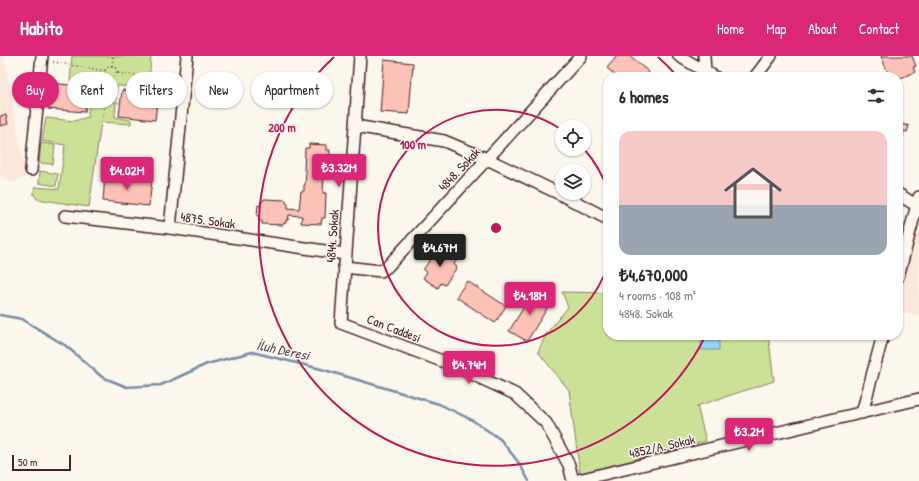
<!DOCTYPE html>
<html lang="en">
<head>
<meta charset="utf-8">
<style>
  :root { --surface:#fff; --page:#f7f7f7; --text:#2b2b33; --muted:#7c7c81; --accent:#db2777 }
  body { margin:0; font-family:"Patrick Hand",sans-serif; background:var(--page); color:var(--text); height:100vh; display:flex; flex-direction:column; font-size:15px; white-space:nowrap }
  * { box-sizing:border-box; margin:0 }
  p { font-size:13px; color:var(--muted) }
  .icon { flex:none; width:22px; height:22px; fill:none; stroke:currentColor; stroke-width:2; stroke-linecap:round; stroke-linejoin:round }
  .map { position:relative; flex:1; overflow:hidden }
  .details { position:absolute; left:603px; top:16px; width:300px; height:268px; display:flex; flex-direction:column; background:var(--surface); border-radius:16px; box-shadow:0 1px 3px #0004 }
  .details>* { flex:none }
  .hud { position:absolute; left:12px; top:16px; width:380px; height:36px; display:flex; gap:8px }
  .controls { position:absolute; left:555px; top:64px; display:grid; gap:8px }
  .controls a { display:grid; place-items:center; width:36px; height:36px; border-radius:50%; background:var(--surface); box-shadow:0 1px 3px #0004; font-size:20px }
  .scale { position:absolute; left:12px; bottom:10px; width:59px; box-sizing:border-box; padding-left:4px; border:2px solid #4a1f2b; border-top:0; font-size:11px; line-height:14px; white-space:nowrap; color:#4a1f2b; -webkit-text-stroke:3px #fbf7ec; paint-order:stroke }
  .price { position:absolute; translate:-50% -34px; padding:0 9px; border-radius:4px; background:var(--accent); color:#fff; font-size:13px; line-height:26px; filter:drop-shadow(0 1px 2px #0008) }
  .price::after { content:''; position:absolute; left:50%; top:24px; width:12px; height:9px; margin-left:-6px; background:inherit; clip-path:polygon(0 0,100% 0,50% 100%) }
  .price.on { background:#222; color:#fff }
  ul { padding:0; list-style:none }
  li { display:grid; align-content:center; gap:8px; height:212px; padding:0 16px }
  li span { display:grid; place-items:center; height:124px; border-radius:12px; color:#555 }
  li>.icon { margin-inline-start:auto }
  span .icon { width:72px; height:72px; fill:#fffc; stroke-width:1 }
  li b { font-size:17px }
  h2 { display:flex; justify-content:space-between; align-items:center; height:48px; padding:0 16px; font-size:17px }
  .pill { padding:0 14px; border-radius:18px; background:var(--surface); box-shadow:0 1px 3px #0004; font-size:14px; line-height:36px }
  .pill.on { background:var(--accent); color:#fff }
  header { display:flex; align-items:center; gap:24px; box-sizing:border-box; height:56px; padding:0 20px; background:var(--accent); color:#fff }
  header strong { font-size:19px }
  nav { display:flex; gap:22px; margin-inline-start:auto; font-size:14px }
  .map>svg:first-child { display:block }
  .built { fill:#fbe7dc }
  .green { fill:#cbe197; stroke:#8a8061 }
  .water { fill:#92d5f4; stroke:#758ca4 }
  .lines { fill:none; stroke-linecap:round; stroke-linejoin:round }
  .stream { stroke:#758ca4; stroke-width:2.5 }
  .building { fill:#fcc1b7; stroke:#4a1f2b }
  .minor-casing { stroke:#4a1f2b; stroke-width:14 }
  .path { stroke:#4a1f2b; stroke-width:1.5; stroke-dasharray:1 3; stroke-linecap:butt }
  .minor { stroke:#fbf7ec; stroke-width:11 }
  .ring { fill:none; stroke:#c2185b; stroke-width:2 }
  .labels { text-anchor:middle; stroke-width:3; stroke-linejoin:round; paint-order:stroke }
  .street-label { font-size:13px; fill:#4a1f2b; stroke:#fbf7ec }
  .water-label { font-size:14px; font-style:italic; fill:#5c4c5d; stroke:#fbf7ec }
  .centre { fill:#c2185b; stroke:#fbf7ec; stroke-width:2 }
  .ring-label { font-size:12px; text-anchor:middle; font-weight:bold; fill:#c2185b; stroke:#fbf7ec; stroke-width:3; stroke-linejoin:round; paint-order:stroke }
</style>
</head>
<body>
<header>
<strong>Habito</strong>
<nav><a>Home</a><a>Map</a><a>About</a><a>Contact</a></nav>
</header>
<div class="map">
<svg width="919" height="425" viewBox="0 0 919 425">
  <rect width="100%" height="100%" fill="#fbf7ec"/>
  <filter id="ink" filterUnits="userSpaceOnUse"><feTurbulence type="fractalNoise" baseFrequency=".025" numOctaves="2"/><feDisplacementMap in="SourceGraphic" scale="8" xChannelSelector="R" yChannelSelector="G"/><feConvolveMatrix kernelMatrix="1 2 1 2 8 2 1 2 1" color-interpolation-filters="sRGB"/></filter>
  <g filter="url(#ink)">
    <g class="built">
      <path d="M0,0H4L26,120L12,127L0,119Z"/>
      <path d="M919,169V261L898,255V240L916,171Z"/>
    </g>
    <g class="green">
      <path d="M72,0H151L149,31L117,30L115,61L131,64V68L101,66L89,151L37,143L33,137L35,131L59,133L65,89L42,85L46,62L74,65L88,61L90,29L70,25Z"/>
      <path d="M41,87L55,89L53,108L39,107Z"/>
      <path d="M40,115L58,118L56,130L39,127Z"/>
      <path d="M562,236L608,237V279H764L769,285L774,325L697,350L706,385L580,418L569,334L538,296L546,278L568,251Z"/>
    </g>
    <rect class="water" x="701" y="285" width="18" height="9"/>
    <g class="lines">
      <path class="stream" d="M0,259L22,263L66,290L102,321L127,331L161,329L207,308L252,296L321,313L439,348L472,364L500,383L519,407L529,425"/>
    </g>
    <g class="building">
      <path d="M617,0H629L649,16L645,21H617L607,12Z"/>
      <path d="M881,0H912L916,10L913,11L915,16L898,23V21H893L892,19L889,20Z"/>
      <path d="M384,4L413,7L409,58L380,56Z"/>
      <path d="M51,27L88,31L85,56L48,53Z"/>
      <path d="M122,34L158,38L155,64L119,60Z"/>
      <path d="M6,59L8,68L0,70V60Z"/>
      <path d="M898,67L909,70L907,76L904,75L900,91H898Z"/>
      <path d="M309,88L327,89V94H330L328,117L326,116L325,120H324L323,137H326L325,162H322L321,168L301,167L302,160L289,159L288,164H286V167H284L283,169L262,168V165H259V160H257L258,149L260,150L261,145H263L264,143L286,144V147H288V152L299,153L301,135H304V129H305L306,115L304,114L305,92H309Z"/>
      <path d="M105,120L152,124L149,150L103,145Z"/>
      <path d="M443,192L458,202L454,208L457,211L445,229L441,227L438,232L423,222L427,216L423,214L436,195L439,197Z"/>
      <path d="M467,225L506,250L495,267L456,241Z"/>
      <path d="M534,235L551,246L527,285L509,275Z"/>
    </g>
    <g class="lines">
      <defs>
        <g id="minor">
          <path d="M360,0L341,267L450,308L515,338L546,367L569,409L573,425"/>
          <path d="M679,0L715,21"/>
          <path d="M704,0L705,15"/>
          <path d="M755,21L771,0"/>
          <path d="M355,70L444,85L487,103L562,139L608,163"/>
          <path d="M31,114L42,0"/>
          <path d="M898,138L919,151"/>
          <path d="M65,160L170,172L345,198"/>
          <path d="M170,172L187,0"/>
          <path d="M344,211L381,215L387,211L487,103L581,0"/>
          <path d="M898,221L919,141"/>
          <path d="M862,357L883,279"/>
          <path d="M574,425L919,343"/>
        </g>
      </defs>
      <use href="#minor" class="minor-casing"/>
      <g class="path">
        <path d="M53,6L105,15"/>
        <circle cx="111" cy="16" r="6"/>
        <path d="M112,10L113,0"/>
        <path d="M118,17L167,23"/>
        <path d="M86,43L107,44L120,47"/>
        <path d="M103,61L105,47L107,44L109,38L110,23"/>
      </g>
      <use href="#minor" class="minor"/>
    </g>
  </g>
  <g class="ring">
    <path d="M608 209A118 118 0 1 1 562 74M584 93A118 118 0 0 1 608 135"/>
    <path d="M706 279A236 236 0 1 1 334 1M658 1A236 236 0 0 1 677 20"/>
  </g>
  <g class="labels">
    <g class="street-label">
      <text transform="translate(459 113) rotate(-47)" y="5">4848. Sokak</text>
      <text transform="translate(208 164) rotate(8)" y="5">4875. Sokak</text>
      <text transform="translate(332 180) rotate(-86)" y="5">4844. Sokak</text>
      <text transform="translate(394 272) rotate(21)" y="5">Can Caddesi</text>
      <text transform="translate(662 390) rotate(-13)" y="5">4852/A. Sokak</text>
    </g>
    <g class="water-label">
      <text transform="translate(283 294) rotate(12)" y="5">İluh Deresi</text>
    </g>
  </g>
  <circle cx="496" cy="172" r="6" class="centre"/>
  <g class="ring-label">
    <text x="282" y="76">200 m</text>
    <text x="413" y="93">100 m</text>
  </g>
</svg>
<div class="controls">
<a><svg class="icon" aria-label="locate" viewBox="0 0 24 24"><circle cx="12" cy="12" r="6"/><path d="M12 2v4M12 18v4M2 12h4M18 12h4"/></svg></a>
<a><svg class="icon" aria-label="layers" viewBox="0 0 24 24"><path d="M12 4l9 5-9 5-9-5zM3 14l9 5 9-5"/></svg></a>
</div>
<div class="scale">50 m</div>
<b class="price" style="left:339px;top:132px">₺3.32M</b>
<b class="price" style="left:127px;top:135px">₺4.02M</b>
<b class="price on" style="left:440px;top:212px">₺4.67M</b>
<b class="price" style="left:530px;top:260px">₺4.18M</b>
<b class="price" style="left:469px;top:329px">₺4.74M</b>
<b class="price" style="left:749px;top:396px">₺3.2M</b>
<div class="hud">
<a class="pill on">Buy</a>
<a class="pill">Rent</a>
<a class="pill">Filters</a>
<a class="pill">New</a>
<a class="pill">Apartment</a>
</div>
<section class="details">
<h2>6 homes<svg class="icon" aria-label="filters" viewBox="0 0 24 24"><path d="M4 7h16M4 17h16"/><circle cx="9" cy="7" r="2"/><circle cx="15" cy="17" r="2"/></svg></h2>
<ul>
<li><span style="background:linear-gradient(#f6c9c9 60%,#9aa5b1 0)"><svg class="icon" aria-label="home" viewBox="0 0 24 24"><path d="M3 11l9-7 9 7M6 9v11h12V9"/></svg></span><div><b>₺4,670,000</b><p>4 rooms · 108 m²</p><p>4848. Sokak</p></div></li>
</ul>
</section>
</div>
</body>
</html>
